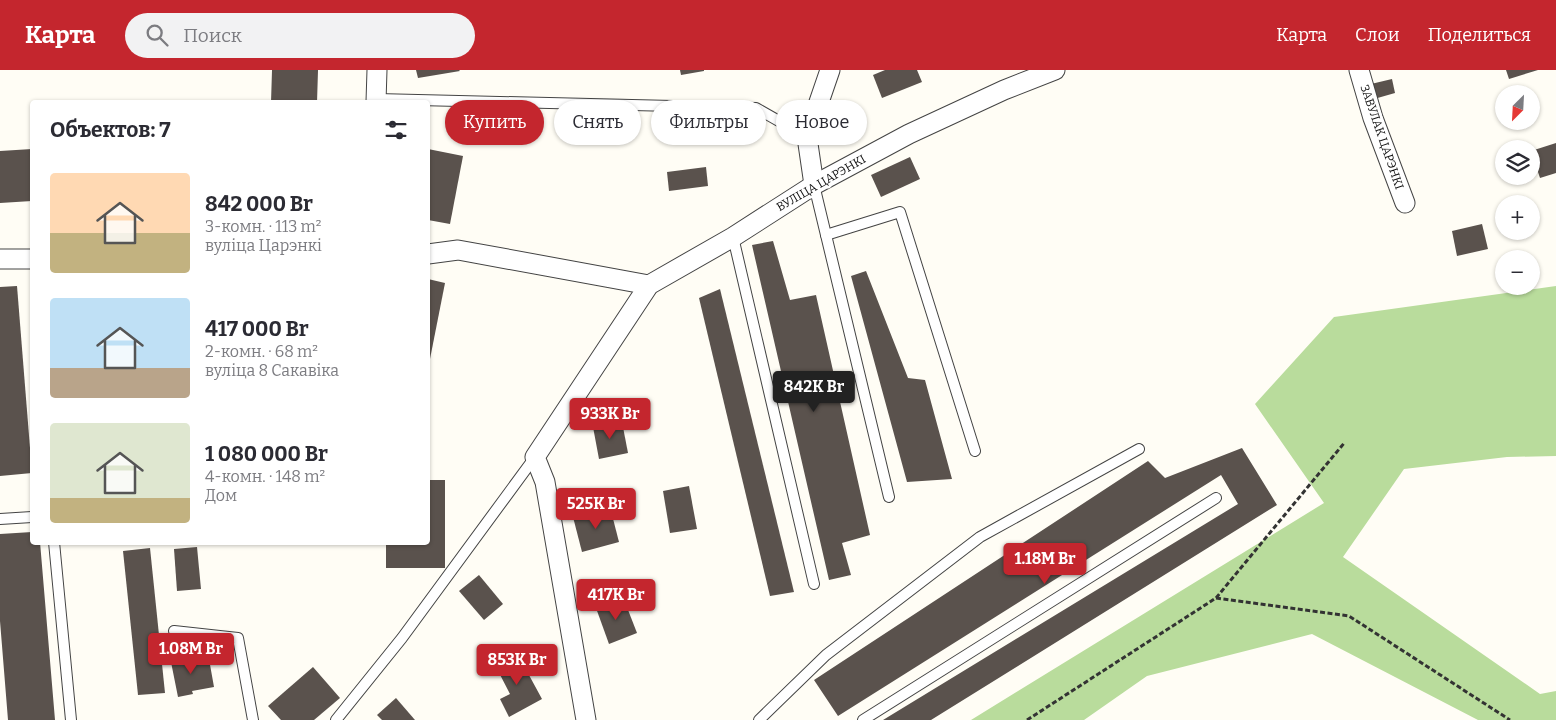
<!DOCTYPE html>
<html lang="ru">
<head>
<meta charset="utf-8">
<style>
  :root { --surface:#fff; --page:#f2f2f3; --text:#2b2b33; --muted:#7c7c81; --accent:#c4262e }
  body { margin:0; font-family:Bitter,serif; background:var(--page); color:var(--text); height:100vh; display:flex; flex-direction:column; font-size:19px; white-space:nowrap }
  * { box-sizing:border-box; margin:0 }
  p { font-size:16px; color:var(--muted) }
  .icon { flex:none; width:28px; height:28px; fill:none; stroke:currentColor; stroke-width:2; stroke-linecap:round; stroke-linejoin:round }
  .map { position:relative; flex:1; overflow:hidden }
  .drawer { position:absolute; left:30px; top:30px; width:400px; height:445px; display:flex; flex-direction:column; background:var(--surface); border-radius:5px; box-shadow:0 1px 4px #0004 }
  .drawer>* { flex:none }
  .guide { position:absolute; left:445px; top:30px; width:475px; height:45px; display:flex; gap:10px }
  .needle { width:32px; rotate:204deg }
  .controls { position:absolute; left:1495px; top:15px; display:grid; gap:10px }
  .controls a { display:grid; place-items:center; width:45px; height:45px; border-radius:50%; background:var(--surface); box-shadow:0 1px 4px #0004; font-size:25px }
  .price { position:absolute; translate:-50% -42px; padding:0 11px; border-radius:5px; background:var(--accent); color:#fff; font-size:16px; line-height:32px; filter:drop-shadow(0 1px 2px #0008) }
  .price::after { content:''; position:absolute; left:50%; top:30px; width:15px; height:11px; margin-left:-8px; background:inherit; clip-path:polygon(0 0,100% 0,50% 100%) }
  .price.selected { background:#222; color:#fff }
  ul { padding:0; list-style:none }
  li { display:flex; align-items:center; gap:15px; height:125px; padding:0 20px }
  li span { display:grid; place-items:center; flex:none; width:140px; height:100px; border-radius:5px; color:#555 }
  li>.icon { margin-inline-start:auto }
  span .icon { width:60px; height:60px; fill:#fffc; stroke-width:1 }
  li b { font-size:21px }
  h2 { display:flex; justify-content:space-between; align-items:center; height:60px; padding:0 20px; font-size:21px }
  .tag { padding:0 18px; border-radius:22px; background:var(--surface); box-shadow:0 1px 4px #0004; font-size:18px; line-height:45px }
  .tag.selected { background:var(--accent); color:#fff }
  header { display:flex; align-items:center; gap:30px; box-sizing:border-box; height:70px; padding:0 25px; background:var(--accent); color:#fff }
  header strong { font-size:24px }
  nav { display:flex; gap:28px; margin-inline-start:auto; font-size:18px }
  .search { width:350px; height:45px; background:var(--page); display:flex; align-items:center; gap:12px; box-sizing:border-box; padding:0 18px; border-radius:28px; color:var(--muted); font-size:19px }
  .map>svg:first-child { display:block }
  .forest { fill:#b9dc9c }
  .building { fill:#5a524d }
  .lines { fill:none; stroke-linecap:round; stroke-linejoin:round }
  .lane-casing { stroke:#444; stroke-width:12 }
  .street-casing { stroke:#444; stroke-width:21 }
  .path { stroke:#333; stroke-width:3; stroke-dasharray:5 2.5; stroke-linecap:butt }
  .lane { stroke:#fff; stroke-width:10 }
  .street { stroke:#fff; stroke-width:19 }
  .labels { text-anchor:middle; stroke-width:5; stroke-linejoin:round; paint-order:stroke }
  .street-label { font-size:12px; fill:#111; stroke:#fff }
</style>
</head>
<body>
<header>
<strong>Карта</strong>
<div class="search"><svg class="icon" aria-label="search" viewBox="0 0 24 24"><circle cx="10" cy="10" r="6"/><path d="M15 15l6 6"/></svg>Поиск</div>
<nav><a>Карта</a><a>Слои</a><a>Поделиться</a></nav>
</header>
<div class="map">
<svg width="1556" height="650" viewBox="0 0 1556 650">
  <rect width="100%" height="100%" fill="#fffdf5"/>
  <path class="forest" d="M1556,216V386L1507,387L1404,399L1343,487L1540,624L1556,621V650H1478L1312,564L1147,606L1084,650H971L1324,433L1255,334L1334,247Z"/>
  <g class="building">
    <path d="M272,0H318L317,32H271Z"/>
    <path d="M416,0H459L460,1L418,8Z"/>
    <path d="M680,0H704V1L681,5Z"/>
    <path d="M885,0H917L922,12L882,28L873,5Z"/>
    <path d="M1506,0H1538L1509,9Z"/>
    <path d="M1392,9L1395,23L1374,29L1371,14Z"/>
    <path d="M1556,73V103L1540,108L1531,81Z"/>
    <path d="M32,79V131L0,133V81Z"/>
    <path d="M428,79L463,86L450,154L428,150Z"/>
    <path d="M910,87L920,109L881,127L871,105Z"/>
    <path d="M706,97L708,116L669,121L667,102Z"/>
    <path d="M1482,154L1488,179L1457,186L1452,161Z"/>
    <path d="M773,171L790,230L816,225L870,465L842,473L851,505L829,510L752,175Z"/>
    <path d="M866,201L908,308L925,310L952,409L907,412L851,206Z"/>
    <path d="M428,209L445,213L428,299Z"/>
    <path d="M17,216L32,403L0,406V217Z"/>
    <path d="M720,219L794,522L770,526L699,228Z"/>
    <path d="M622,352L628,383L599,389L593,357Z"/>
    <path d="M1242,378L1277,435L931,650H883L1238,434L1221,405L838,646L814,610L1148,391L1165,408Z"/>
    <path d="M428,410H445V498H386V472H428Z"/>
    <path d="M689,416L697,459L670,463L663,421Z"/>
    <path d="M610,437L619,472L582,482L573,447Z"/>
    <path d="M32,462V472H40L55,650H8L0,551V464Z"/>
    <path d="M197,477L201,519L177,521L174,479Z"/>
    <path d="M150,478L165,623L138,625L123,481Z"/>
    <path d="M479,505L503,534L484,550L459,521Z"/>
    <path d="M623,527L637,563L609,574L596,538Z"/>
    <path d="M517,583L542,629L509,647L500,629L510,624L495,595Z"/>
    <path d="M185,584L187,594L209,589L214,617L192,621L193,624L178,627L170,587Z"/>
    <path d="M313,597L340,628L314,650H281L268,636Z"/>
    <path d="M396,628L415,650H382L377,645Z"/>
  </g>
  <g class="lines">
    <defs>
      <g id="lane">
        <path d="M377,29L756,38L807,67"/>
        <path d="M814,115L889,427"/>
        <path d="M826,165L900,142L975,381"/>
        <path d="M733,167L814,514"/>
        <path d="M0,449L32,447"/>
        <path d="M54,472L71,650"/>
        <path d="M174,561L238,568L253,650"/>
        <path d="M336,650L402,568L535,387"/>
        <path d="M759,650L826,585L980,467L1139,379"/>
        <path d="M863,650L1216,428"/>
      </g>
      <g id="street">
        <path d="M1359,0L1373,48L1405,133"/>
        <path d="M376,32L377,0"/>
        <path d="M814,115L807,67L830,0"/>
        <path d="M428,184L458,180L649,215"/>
        <path d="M0,189H32"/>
        <path d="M586,650L545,412L535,387L649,215L733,167L814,115L909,64L1004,20L1055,0"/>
      </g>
    </defs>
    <use href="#lane" class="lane-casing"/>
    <use href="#street" class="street-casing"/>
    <g class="path">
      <path d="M1216,528L1349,546L1510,650"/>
      <path d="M1027,650L1216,528L1345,372"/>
    </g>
    <use href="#lane" class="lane"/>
    <use href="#street" class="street"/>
  </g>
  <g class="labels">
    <g class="street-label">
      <text transform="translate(1382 67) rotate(71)" y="4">ЗАВУЛАК ЦАРЭНКІ</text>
      <text transform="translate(821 113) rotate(-30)" y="4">ВУЛІЦА ЦАРЭНКІ</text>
    </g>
  </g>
</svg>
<div class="controls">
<a><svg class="needle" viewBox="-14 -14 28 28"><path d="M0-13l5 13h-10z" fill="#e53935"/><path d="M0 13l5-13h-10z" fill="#7c7c81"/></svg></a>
<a><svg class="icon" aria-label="layers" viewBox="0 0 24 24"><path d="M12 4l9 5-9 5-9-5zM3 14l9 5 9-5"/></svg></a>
<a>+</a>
<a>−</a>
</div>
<b class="price selected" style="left:814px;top:343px">842K Br</b>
<b class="price" style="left:610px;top:370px">933K Br</b>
<b class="price" style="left:596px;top:460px">525K Br</b>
<b class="price" style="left:1045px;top:515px">1.18M Br</b>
<b class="price" style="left:616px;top:551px">417K Br</b>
<b class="price" style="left:191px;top:605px">1.08M Br</b>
<b class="price" style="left:517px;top:616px">853K Br</b>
<div class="guide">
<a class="tag selected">Купить</a>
<a class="tag">Снять</a>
<a class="tag">Фильтры</a>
<a class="tag">Новое</a>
</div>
<section class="drawer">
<h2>Объектов: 7<svg class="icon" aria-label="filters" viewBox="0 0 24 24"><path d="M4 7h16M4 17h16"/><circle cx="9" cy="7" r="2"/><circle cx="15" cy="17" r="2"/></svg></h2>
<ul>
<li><span style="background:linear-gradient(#ffd9b3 60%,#c2b280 0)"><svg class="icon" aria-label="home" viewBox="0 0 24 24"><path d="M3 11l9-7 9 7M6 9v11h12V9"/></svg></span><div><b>842 000 Br</b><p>3-комн. · 113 m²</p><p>вуліца Царэнкі</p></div></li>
<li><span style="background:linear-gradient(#bfe0f5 70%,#b9a48a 0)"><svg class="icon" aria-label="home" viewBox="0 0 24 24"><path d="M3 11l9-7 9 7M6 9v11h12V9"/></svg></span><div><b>417 000 Br</b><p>2-комн. · 68 m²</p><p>вуліца 8 Сакавіка</p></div></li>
<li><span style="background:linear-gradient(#dfe7d0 75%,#c2b280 0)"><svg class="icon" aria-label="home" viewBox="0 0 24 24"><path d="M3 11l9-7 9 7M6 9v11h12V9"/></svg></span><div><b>1 080 000 Br</b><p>4-комн. · 148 m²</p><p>Дом</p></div></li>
</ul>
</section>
</div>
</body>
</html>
